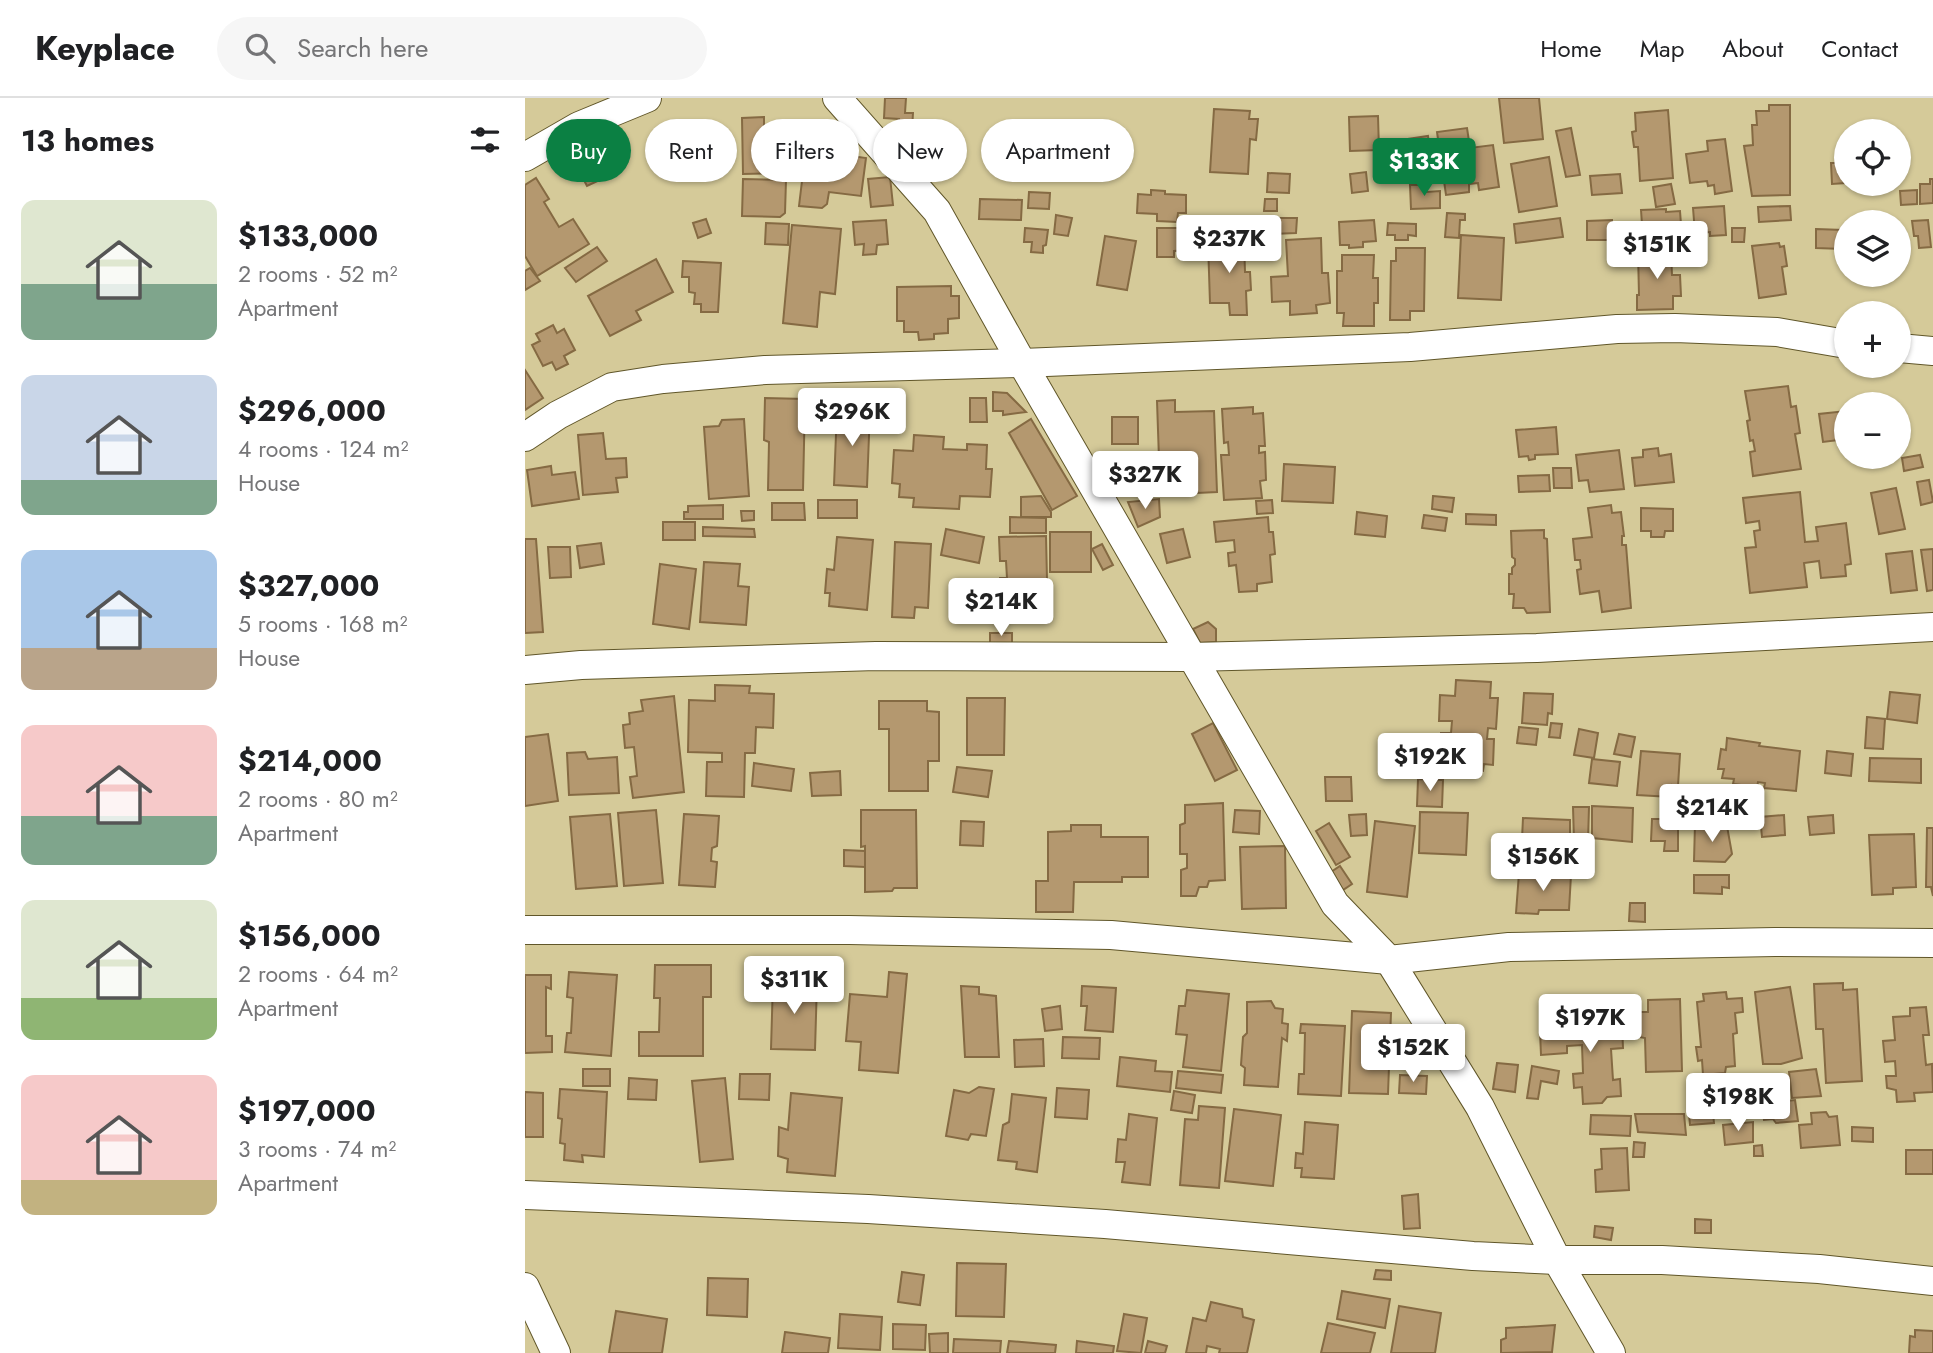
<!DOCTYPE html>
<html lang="en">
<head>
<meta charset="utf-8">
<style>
  :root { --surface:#fff; --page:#f6f6f6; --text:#202124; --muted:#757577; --line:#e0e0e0; --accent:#0b8043 }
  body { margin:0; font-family:Jost,sans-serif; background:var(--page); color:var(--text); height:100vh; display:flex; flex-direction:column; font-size:26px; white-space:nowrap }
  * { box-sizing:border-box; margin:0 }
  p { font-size:23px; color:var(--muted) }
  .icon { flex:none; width:38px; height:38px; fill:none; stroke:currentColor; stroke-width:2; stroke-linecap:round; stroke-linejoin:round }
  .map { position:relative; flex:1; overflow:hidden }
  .panel { display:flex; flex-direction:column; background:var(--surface); width:525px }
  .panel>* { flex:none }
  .hud { position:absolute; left:21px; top:21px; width:665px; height:63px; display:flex; gap:14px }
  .controls { position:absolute; left:1309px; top:21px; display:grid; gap:14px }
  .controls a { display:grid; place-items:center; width:77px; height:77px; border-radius:50%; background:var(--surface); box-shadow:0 2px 5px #0004; font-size:35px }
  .price { position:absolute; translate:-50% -60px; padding:0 16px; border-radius:7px; background:#fff; color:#222; font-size:23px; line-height:46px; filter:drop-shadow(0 2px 4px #0008) }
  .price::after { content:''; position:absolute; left:50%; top:42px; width:21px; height:16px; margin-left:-10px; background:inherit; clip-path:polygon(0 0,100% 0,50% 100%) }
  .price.on { background:var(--accent); color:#fff }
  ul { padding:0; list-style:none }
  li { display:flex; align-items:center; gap:21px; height:175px; padding:0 21px }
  li span { display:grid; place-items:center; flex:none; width:196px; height:140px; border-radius:14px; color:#555 }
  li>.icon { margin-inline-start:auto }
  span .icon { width:84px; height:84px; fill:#fffc; stroke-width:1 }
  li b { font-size:30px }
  h2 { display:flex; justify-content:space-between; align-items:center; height:84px; padding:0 21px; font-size:30px }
  .tag { padding:0 24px; border-radius:32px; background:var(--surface); box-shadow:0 2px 5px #0004; font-size:24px; line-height:63px }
  .tag.on { background:var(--accent); color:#fff }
  header { display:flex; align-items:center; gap:42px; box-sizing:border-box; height:98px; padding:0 35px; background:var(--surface); border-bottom:2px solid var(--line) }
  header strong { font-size:33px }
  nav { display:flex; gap:38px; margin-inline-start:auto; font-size:24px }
  .search { width:490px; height:63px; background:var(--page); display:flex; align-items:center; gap:18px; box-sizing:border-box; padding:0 24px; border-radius:38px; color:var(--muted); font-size:26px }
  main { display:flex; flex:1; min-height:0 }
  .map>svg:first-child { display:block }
  .building { fill:#b4986f; stroke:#856a43; stroke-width:2 }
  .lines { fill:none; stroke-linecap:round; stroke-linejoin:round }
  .minor-casing { stroke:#605629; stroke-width:30 }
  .minor { stroke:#fff; stroke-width:28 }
</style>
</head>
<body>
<header>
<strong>Keyplace</strong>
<div class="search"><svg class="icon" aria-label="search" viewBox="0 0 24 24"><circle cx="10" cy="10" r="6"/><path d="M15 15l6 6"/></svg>Search here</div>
<nav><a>Home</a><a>Map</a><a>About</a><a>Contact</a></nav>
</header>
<main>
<section class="panel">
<h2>13 homes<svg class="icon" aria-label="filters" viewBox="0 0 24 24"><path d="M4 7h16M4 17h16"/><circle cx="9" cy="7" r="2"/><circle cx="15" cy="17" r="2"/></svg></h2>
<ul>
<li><span style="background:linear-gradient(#dfe7d0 60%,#7fa58c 0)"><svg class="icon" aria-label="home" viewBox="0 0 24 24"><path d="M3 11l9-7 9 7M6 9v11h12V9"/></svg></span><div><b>$133,000</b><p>2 rooms · 52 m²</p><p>Apartment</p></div></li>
<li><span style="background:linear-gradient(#c9d6e8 75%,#7fa58c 0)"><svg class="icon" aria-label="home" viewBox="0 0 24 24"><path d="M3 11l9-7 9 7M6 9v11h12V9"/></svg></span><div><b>$296,000</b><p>4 rooms · 124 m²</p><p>House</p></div></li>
<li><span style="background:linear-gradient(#a9c7e8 70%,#b9a48a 0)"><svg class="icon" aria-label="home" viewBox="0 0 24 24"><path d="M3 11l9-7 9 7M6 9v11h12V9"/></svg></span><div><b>$327,000</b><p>5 rooms · 168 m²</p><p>House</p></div></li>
<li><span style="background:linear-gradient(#f6c9c9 65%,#7fa58c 0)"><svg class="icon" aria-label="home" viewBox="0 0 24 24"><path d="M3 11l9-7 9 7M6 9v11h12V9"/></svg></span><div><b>$214,000</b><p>2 rooms · 80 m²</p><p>Apartment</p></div></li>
<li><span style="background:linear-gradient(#dfe7d0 70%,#8fb573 0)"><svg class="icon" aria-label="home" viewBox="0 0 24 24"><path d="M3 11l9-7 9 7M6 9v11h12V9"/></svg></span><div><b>$156,000</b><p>2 rooms · 64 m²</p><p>Apartment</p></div></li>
<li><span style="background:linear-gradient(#f6c9c9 75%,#c2b280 0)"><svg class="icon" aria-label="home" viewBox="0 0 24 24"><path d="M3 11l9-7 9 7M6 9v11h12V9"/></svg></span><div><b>$197,000</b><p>3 rooms · 74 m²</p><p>Apartment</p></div></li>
</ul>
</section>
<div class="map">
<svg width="1408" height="1255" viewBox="0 0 1408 1255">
  <rect width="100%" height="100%" fill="#d5ca99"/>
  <g class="building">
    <path d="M360,0H381L380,15H388L387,32L373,31L374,21L359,20Z"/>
    <path d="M974,0H1014L1018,41L979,45Z"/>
    <path d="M1244,7H1265V97L1227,98L1219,48L1228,47L1227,27H1232L1231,13H1244Z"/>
    <path d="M689,11L725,13L724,21H733L731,42L725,41L723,76L685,74Z"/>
    <path d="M1143,12L1148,80L1115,83L1113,49H1109L1107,34L1111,33L1110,15Z"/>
    <path d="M853,18L854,52L825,53L824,19Z"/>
    <path d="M239,19V28L252,27L254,75L218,76L217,20Z"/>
    <path d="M302,25L303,35L280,36L279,27Z"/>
    <path d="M942,30L945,50L968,47L974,89L954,92L953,85L944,86V94L921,97L912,34Z"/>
    <path d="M1046,30L1055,77L1041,79L1031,33Z"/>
    <path d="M903,38L906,63L865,69L862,44Z"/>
    <path d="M1200,41L1207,93L1190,96L1189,87L1183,88L1182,83L1165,85L1161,56L1183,53L1182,43Z"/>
    <path d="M61,48L79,80L62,88L46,57Z"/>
    <path d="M278,51L341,60L336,98L304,94L302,106L297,110L274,108L277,83H274Z"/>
    <path d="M1024,59L1032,108L994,114L986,66Z"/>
    <path d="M1315,61H1321V85L1307,86L1306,65H1315Z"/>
    <path d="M841,74L843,93L827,95L825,76Z"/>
    <path d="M743,75L765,76L764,95L742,94Z"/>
    <path d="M1095,76L1097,95L1067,97L1065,78Z"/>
    <path d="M365,79L368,107L346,109L343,81Z"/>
    <path d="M11,80L24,101L19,104L34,129L48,121L64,146L12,178L0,158V87Z"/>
    <path d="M218,81L261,82L260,115L255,119L217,118Z"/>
    <path d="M1405,81H1408V105L1395,106V86H1405Z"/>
    <path d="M1146,86L1150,106L1131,109L1128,89Z"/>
    <path d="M885,87H901L902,94L915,93V110L886,111Z"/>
    <path d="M626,92L640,93V96L661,97V115H653L652,124L632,123V116L612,115L613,96L626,97Z"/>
    <path d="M1392,92V106L1376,107L1375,93Z"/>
    <path d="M504,94L525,95L524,111L503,110Z"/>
    <path d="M455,101L497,102L496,122L454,121Z"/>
    <path d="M740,101H752V113H739Z"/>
    <path d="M1199,108L1201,137L1185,138V134L1170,135L1168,110Z"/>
    <path d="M1265,108L1266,122L1234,124L1233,109Z"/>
    <path d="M1141,111V114L1155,113L1157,140H1141L1142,148H1124V141H1118L1116,112Z"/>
    <path d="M922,115L940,116V122H935L934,140L920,139Z"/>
    <path d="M531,117L547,120L543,138L529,136Z"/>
    <path d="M747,120H772L771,135L747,136Z"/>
    <path d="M1035,120L1038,139L991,145L989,126Z"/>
    <path d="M181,121L186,135L173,140L168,125Z"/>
    <path d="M361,122L363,146L352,147L351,156L338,157L339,146L330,147L328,124Z"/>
    <path d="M849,122L851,143L838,144V149L824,150V147H815L814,124Z"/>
    <path d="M1087,122V142H1062V123Z"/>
    <path d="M1403,122L1406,149L1394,150L1393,138H1389L1387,123Z"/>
    <path d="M241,125L264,126L263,147L240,146Z"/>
    <path d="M863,125L891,126V138L883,137V142H870V137H862Z"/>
    <path d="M267,127L316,131L310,196L295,194L292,229L258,225Z"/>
    <path d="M500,130L523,132L521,147L518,148V155L506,154L507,144H499Z"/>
    <path d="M632,130H670V152L649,153V159H632Z"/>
    <path d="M1207,130H1220L1219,144H1207Z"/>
    <path d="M1291,131L1318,132V151L1291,150Z"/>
    <path d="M936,137L979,140L976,202L933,200Z"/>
    <path d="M580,138L611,143L602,192L572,187Z"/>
    <path d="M1176,138L1177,149L1170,150L1169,139Z"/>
    <path d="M796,140L797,175H803L805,205L791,207L792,215L765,217V203L747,204L746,179L763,178L761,142Z"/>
    <path d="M694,143H719L720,174H725L726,192L721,193L722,217H705L704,205H685L683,144Z"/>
    <path d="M1254,145L1255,149L1259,148L1262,168L1257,169L1261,196L1234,200L1227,148Z"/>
    <path d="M72,149L82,163L51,184L40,170Z"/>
    <path d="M871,150H900L899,213H885V222H865L866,163H871Z"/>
    <path d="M1146,153L1147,177H1155L1156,198H1148V211L1112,212V197H1114L1113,154Z"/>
    <path d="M817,157H849L848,180H853V205H849V228H818L819,215H812V173H817Z"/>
    <path d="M131,161L148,194L111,213L116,222L85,238L63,198Z"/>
    <path d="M158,163L196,165L193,214H176V206H169L170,195L164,194V179H157Z"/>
    <path d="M5,170L15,183L0,192V173Z"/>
    <path d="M426,188V198H434V220L423,221V235L409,236V241L394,242L393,234H379V223H372V189Z"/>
    <path d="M28,227L32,235L39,231L50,252L39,258L43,266L31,272L27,264L18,268L7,247L15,243L11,236Z"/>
    <path d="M0,272L18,300L0,312Z"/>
    <path d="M1263,288L1266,309L1271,308L1275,335L1270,336L1276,371L1228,378L1225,354L1230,353L1228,342L1225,343L1222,323L1225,322L1220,293Z"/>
    <path d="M468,294L482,295L501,314L478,317V313H468Z"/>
    <path d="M240,300L280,301L278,392H243L244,344L239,342Z"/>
    <path d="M445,300H461L462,324H445Z"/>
    <path d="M650,302V314L689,313L692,394L672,395L671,364H659L660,373H642V361H634L632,303Z"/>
    <path d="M728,309V316L738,315L740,348H734V355L740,354L741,382L735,383L737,400L699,402L696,357H704L703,344L699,345L697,311Z"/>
    <path d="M312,311L345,312L342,389L309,387Z"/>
    <path d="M1321,313V341L1298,344L1294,316Z"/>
    <rect x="587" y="319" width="26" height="27"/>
    <path d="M219,321L224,398L184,401L179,329L194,328L197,322Z"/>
    <path d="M506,321L552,398L527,412L484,335Z"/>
    <path d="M1031,329L1033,356L1010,357V361L1004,362L1003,358L994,359L991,332Z"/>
    <path d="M78,335L81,361L101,360L102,379L91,380L93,394L58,397L53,337Z"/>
    <path d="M389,337L419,339L418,351L442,352V346L462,347L461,371H467L465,399L435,398L434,411L388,409L389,400L374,399L375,386L367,385L369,352L388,353Z"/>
    <path d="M1133,350L1134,358L1146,356L1149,384L1110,388L1107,360L1118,359V352Z"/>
    <path d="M1094,352L1099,391L1065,394L1063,382L1054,383L1051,357Z"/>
    <path d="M1395,357L1398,369L1379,373L1377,360Z"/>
    <path d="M759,366L810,369L808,405L757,403Z"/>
    <path d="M26,368L27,377L50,374L54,401L7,408L2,372Z"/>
    <path d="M1028,370H1046L1047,390H1029Z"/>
    <path d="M1024,377L1025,393L994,394L993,378Z"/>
    <path d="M1404,382L1408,404L1396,407L1392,384Z"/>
    <path d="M1371,390L1380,431L1354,436L1346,395Z"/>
    <path d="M1275,394L1280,444L1293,443L1291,429L1321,425L1326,466L1320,467L1321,478L1296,480L1294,463L1279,465L1282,489L1225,495L1220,450L1231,449L1229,433L1235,432L1234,423L1221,425L1218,400Z"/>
    <path d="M516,398L526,414V419H496V399Z"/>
    <path d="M908,398L929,400L927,414L907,411Z"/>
    <path d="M634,401L635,419L613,429L603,404Z"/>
    <rect x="293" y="402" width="39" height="18"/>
    <path d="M747,402L748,415L732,416L731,403Z"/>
    <path d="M247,405H279L280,422H247Z"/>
    <path d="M198,407V421H159V414H163V408Z"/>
    <path d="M1086,407L1087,415L1096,414L1099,438H1097V447H1101L1106,510L1077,514L1074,493L1055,496L1052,472L1056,471L1055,462H1050L1048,441L1067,439L1063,410Z"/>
    <path d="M1116,410L1148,411V433H1140L1139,439H1126V433H1116Z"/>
    <path d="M216,413H229V422L217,423Z"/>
    <path d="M832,414L862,418L860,439L830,436Z"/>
    <path d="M941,416L971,417V427L941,426Z"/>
    <path d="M899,417L922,420L920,433L897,430Z"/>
    <path d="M485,419L521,420V435H485Z"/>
    <path d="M743,419L744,434H748L750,456L745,457L747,484L732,486V493L714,494L711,467L704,468L703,455L710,454L709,442L691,444L689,424Z"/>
    <rect x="138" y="424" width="32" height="18"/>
    <path d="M178,429L229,431L230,439L178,438Z"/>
    <path d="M421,431L459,439L454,465L416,457Z"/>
    <path d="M658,431L665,459L642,465L635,436Z"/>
    <path d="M1019,432V440L1022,441L1025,514L1002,515L999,510H988L989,496H984V476H987V470L990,467V461L987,459L986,433Z"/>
    <rect x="525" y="434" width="41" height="40"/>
    <path d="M521,438L523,525H491L490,518H480L479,496H475V480H482L481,463H475L474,439Z"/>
    <path d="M312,439L348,442L342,512L304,508L305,495H300L302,471L309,472Z"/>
    <path d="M0,441H11L18,534L0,535Z"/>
    <path d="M370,444L406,446L403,510L390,509L389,520L367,519Z"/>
    <path d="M76,445L79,466L55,470L52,448Z"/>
    <path d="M577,446L588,467L578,472L567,451Z"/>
    <path d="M23,449H45L46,479L25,480Z"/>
    <path d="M1408,451V492L1402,493L1396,452Z"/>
    <path d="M1387,453L1392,492L1366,495L1361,456Z"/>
    <path d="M179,464L215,466L213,488L224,489L221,527L175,524Z"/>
    <path d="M135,466L171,471L164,531L128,526Z"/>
    <path d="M683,524L691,531V544L675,545L668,531Z"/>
    <path d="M465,535H487V546L465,545Z"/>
    <path d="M931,582L966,584L965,600H973L971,631L963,630L962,641H969L968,667L959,666L958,673L936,671V665L915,664L916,635H926L927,623H914L915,597L930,598Z"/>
    <path d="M190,587L225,588L224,595L249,596L248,630L231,629L230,655H220L219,699L181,698L182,664H197V655L163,654L164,602L190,603Z"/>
    <path d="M1365,594L1395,597L1392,625L1362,621Z"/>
    <path d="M999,595L1028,596L1027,616L1023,615L1022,627L997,625Z"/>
    <path d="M149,598L159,694L108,700L105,679L112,678L109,649L100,650L98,627L105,626L104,615L118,613L116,602Z"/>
    <path d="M442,600H480L479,657H442Z"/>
    <path d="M354,603H402V613L414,614V663H403V693H364V631H354Z"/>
    <path d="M1342,619L1360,621L1358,651L1340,650Z"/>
    <path d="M688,625L712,672L690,683L667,636Z"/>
    <path d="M1026,625L1037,626L1035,640L1024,639Z"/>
    <path d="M994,629L1013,631L1011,647L992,645Z"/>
    <path d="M1054,631L1073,635L1069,660L1049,657Z"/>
    <path d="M23,636L33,703L0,708V639Z"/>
    <path d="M1094,636L1110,639L1106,659L1089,656Z"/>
    <path d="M1202,640L1235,645L1234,648L1275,653L1271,693L1239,690L1240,685L1233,684L1232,689L1208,686L1209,681L1197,680L1199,671H1193L1196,651L1201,652Z"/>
    <path d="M1116,653L1155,656L1153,688L1147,687L1146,699L1112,697Z"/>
    <path d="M1302,653L1328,656L1326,678L1300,675Z"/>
    <path d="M60,654L63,661L92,659L94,695L44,697L42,655Z"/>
    <path d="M1345,660L1396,661V685L1344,683Z"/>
    <path d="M1067,661L1095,664L1092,688L1064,685Z"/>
    <path d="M229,665L269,671L266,693L227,688Z"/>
    <path d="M432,669L467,673L463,699L428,694Z"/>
    <path d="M315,673L316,697L287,698L285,675Z"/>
    <path d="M800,679H826L827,703H801Z"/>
    <path d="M893,681L918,682L917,709L892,708Z"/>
    <path d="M698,705L700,782L684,783L682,789H674L671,798H656V772L662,770V756H655V727L660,725V707Z"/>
    <path d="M1168,705L1194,706V720L1167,719Z"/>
    <path d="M1067,708L1108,710L1107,744L1067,740Z"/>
    <path d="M1048,709H1064L1063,743H1049Z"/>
    <path d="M131,712L138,785L99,788L93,715Z"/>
    <path d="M336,712H391L392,790H369L367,793L340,794V748L336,749Z"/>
    <path d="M710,712L735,713L734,736L708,734Z"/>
    <path d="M895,714L943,715L941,757L894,755Z"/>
    <path d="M85,716L92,788L51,791L45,719Z"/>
    <path d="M159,716L194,718L192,748L187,750L186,763L192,764L190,789L154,787Z"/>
    <path d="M841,716L842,737L826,738L824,717Z"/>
    <path d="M1259,717L1260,737L1237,739L1235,719Z"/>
    <path d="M1308,717L1309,735L1285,737L1283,719Z"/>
    <path d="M998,720L1045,722V743L997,741Z"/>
    <path d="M1127,721H1153V753H1139L1140,743H1126Z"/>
    <path d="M436,723L459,724L458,748L435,747Z"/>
    <path d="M850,723L890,728L882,799L842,794Z"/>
    <path d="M804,725L825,759L811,767L791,733Z"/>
    <path d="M1170,726L1184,729L1202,728L1207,756L1200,764L1169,763Z"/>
    <path d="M546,727H576V739H623V779H597V784H549L548,814H511V783H523V734L546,733Z"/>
    <path d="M1402,730H1408V798L1406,789H1401Z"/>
    <path d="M1389,736L1391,789L1368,790V796L1347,797L1344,737Z"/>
    <rect x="1009" y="745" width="30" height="26"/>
    <path d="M760,748L761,810L717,811L715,749Z"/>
    <path d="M319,752L340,753V769L319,768Z"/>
    <path d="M815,768L827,786L818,792L806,774Z"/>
    <path d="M994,775L1046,777L1044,812H1014L1013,816L991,815Z"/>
    <path d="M1169,777H1204V790L1197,789V796L1169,795Z"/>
    <path d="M1105,805H1120V824L1104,823Z"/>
    <path d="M130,867H186V899H178V958H114V934H134L135,900H129Z"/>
    <path d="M44,874L92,877L86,958L40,954L42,935H46L48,900L42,899Z"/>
    <path d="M364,874L382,876L373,975L334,972L336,944L321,943L325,896L362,899Z"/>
    <path d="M0,877H26V891L21,889V938H27V954L0,955Z"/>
    <path d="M248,883L292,884L290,952L246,951Z"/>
    <path d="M1318,885V892L1332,891L1337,983L1301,985L1298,931H1291L1289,886Z"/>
    <path d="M436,888L454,889V896L471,898L474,959H440Z"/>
    <path d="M557,888L591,890L588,934L560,932L562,908H556Z"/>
    <path d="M1265,889L1277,960L1256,966H1238L1230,894Z"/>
    <path d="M662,892L704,896L696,973L658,969L662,937L651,936L654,908H660Z"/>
    <path d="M1201,894L1202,901L1217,900L1218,914L1210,915L1212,935L1208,936L1210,968L1201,969L1200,975L1178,977L1177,962L1173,963L1171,949H1176L1172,904L1179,903L1178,896Z"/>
    <path d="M1155,901L1157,973L1121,974L1120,940L1114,939V914H1123V902Z"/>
    <path d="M746,903L750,910L758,911L757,925L763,926L762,943L757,940L753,989L719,987L720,970L716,967L718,939L722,935V904Z"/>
    <path d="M535,908L537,931L520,933L517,911Z"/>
    <path d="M1401,909L1404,937H1398L1401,967L1407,966L1408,994L1389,995L1390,1003L1372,1004L1371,992L1362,990L1361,978H1371L1370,963L1360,964L1358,943L1370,942L1368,919L1385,918V910Z"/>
    <path d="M827,913L866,915L863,996L824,995Z"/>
    <path d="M1082,913L1083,925H1097L1098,950L1086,951L1088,982L1095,981L1096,998L1082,999L1077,1005L1058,1006L1057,989L1049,990L1048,976L1058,975L1057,947L1042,948V955L1016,957L1015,933L1059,930L1058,914Z"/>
    <path d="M776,926L820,928L816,998L773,996L774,976H779L780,935H775Z"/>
    <path d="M538,939L575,940L574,961L537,960Z"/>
    <path d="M518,941L519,968L490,969L489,942Z"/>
    <path d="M595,959L631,963L630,973L647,974L645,994L592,988Z"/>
    <path d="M972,965L993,967L990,994L968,991Z"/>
    <path d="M1007,968L1034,973L1032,986L1016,983L1013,1001L1002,1000Z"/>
    <rect x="58" y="971" width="27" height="17"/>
    <path d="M1291,971L1296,998L1267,1000L1264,974Z"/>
    <path d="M653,973L698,977L696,995L651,990Z"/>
    <path d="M215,976H245L244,1002L214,1001Z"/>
    <path d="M875,977L902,978L901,996L874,995Z"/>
    <path d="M104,980L132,982L131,1002L103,1001Z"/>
    <path d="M200,980L208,1061L175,1064L167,983Z"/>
    <path d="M1202,980L1205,1004L1173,1006L1171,988L1175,983Z"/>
    <path d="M1230,988L1233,1001L1214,1004L1212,992Z"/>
    <path d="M454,989L469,991L461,1038L446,1036L443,1042L421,1038L429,992L444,995Z"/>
    <path d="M532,990L564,992L562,1021L530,1019Z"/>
    <path d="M35,991L82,994L79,1059L57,1057L58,1064L39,1062L40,1046L35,1045L37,1021L33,1020Z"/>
    <path d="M649,993L670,997L667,1015L646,1012Z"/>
    <path d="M0,994L18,995V1039H0Z"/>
    <path d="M266,995L317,1000L310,1078L262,1074L263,1061L253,1058L254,1029L263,1032Z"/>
    <path d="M487,996L521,1000L512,1074L491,1071L492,1064L473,1062L478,1027L484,1024Z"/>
    <path d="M1270,1002L1273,1023L1251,1025L1248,1021L1239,1022L1237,1006Z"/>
    <path d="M674,1008L700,1010L694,1090L655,1087L660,1021L673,1022Z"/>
    <path d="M709,1011L756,1017L748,1088L700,1083Z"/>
    <path d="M1301,1014L1304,1019L1312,1018L1315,1047L1276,1050L1274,1027L1287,1026L1286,1015Z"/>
    <path d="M1188,1015L1189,1025L1165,1027L1164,1016Z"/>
    <path d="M604,1016L632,1020L625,1087L597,1084L600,1064H591L593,1041L601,1042Z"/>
    <path d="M1110,1016H1159L1161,1037L1113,1034Z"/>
    <path d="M1066,1017L1106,1018L1105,1038L1065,1036Z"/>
    <path d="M780,1024L813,1027L809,1081L776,1079L777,1070H770L771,1055L778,1056Z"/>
    <path d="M1228,1024V1044L1200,1047L1198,1027Z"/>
    <path d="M1327,1029L1348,1030V1044L1327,1043Z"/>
    <path d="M1109,1044L1120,1045L1119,1059H1108Z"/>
    <path d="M1237,1047L1238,1058H1229V1048Z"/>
    <path d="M1102,1050L1104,1092L1071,1094L1070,1072L1077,1071L1076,1051Z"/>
    <rect x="1381" y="1052" width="27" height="24"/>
    <path d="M893,1096L895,1130L879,1131L877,1098Z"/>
    <path d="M1170,1121L1186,1122V1135H1170Z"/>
    <path d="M1070,1128L1088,1130L1086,1142L1069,1139Z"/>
    <path d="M432,1165L481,1166L479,1219L431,1218Z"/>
    <path d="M851,1172L866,1173V1182L849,1181Z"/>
    <path d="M377,1174L399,1177L395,1207L373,1204Z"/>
    <path d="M183,1180L223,1181L222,1219L182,1217Z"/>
    <path d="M817,1193L865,1201L860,1230L812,1221Z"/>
    <path d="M686,1204L717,1211L718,1219L729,1222L722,1255H694L695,1251L682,1248L681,1255H661L668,1220L681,1223Z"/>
    <path d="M874,1208L916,1215L910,1255H866Z"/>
    <path d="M91,1213L142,1221L137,1255H84Z"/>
    <path d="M315,1216L357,1219L355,1252L313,1250Z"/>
    <path d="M599,1216L622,1220L616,1255L592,1253Z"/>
    <path d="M803,1225L850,1235L845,1255H796Z"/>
    <path d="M368,1226L401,1227L400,1252L368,1251Z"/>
    <path d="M1030,1227L1027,1254L976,1255V1242L981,1240V1230Z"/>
    <path d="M1390,1232L1408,1233V1255H1384L1385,1238L1390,1239Z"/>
    <path d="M260,1234L305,1240L303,1255H257Z"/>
    <path d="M423,1235V1255H405L404,1236Z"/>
    <path d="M429,1241L476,1243L475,1255H428Z"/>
    <path d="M484,1243L531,1247L530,1255H482Z"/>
    <path d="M552,1243L589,1248L588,1255H551Z"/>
    <path d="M623,1243L642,1248L640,1255H620Z"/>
  </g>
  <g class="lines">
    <defs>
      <g id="minor">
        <path d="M312,0L412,113L497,265L810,806L864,862L955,1009L1032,1162L1086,1255"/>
        <path d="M0,59L54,28L122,0"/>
        <path d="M1374,250L1408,253"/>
        <path d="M0,339L33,317L87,289L138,281L240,272L497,265L885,249L1092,231L1150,230L1252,234L1321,246"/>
        <path d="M0,572L56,567L351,558L666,559L1012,550L1408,529"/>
        <path d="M0,832H324L586,837L864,862L984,849L1250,844L1408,845"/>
        <path d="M0,1097L343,1111L580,1126L948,1158L1032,1162H1137L1294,1171L1408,1183"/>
        <path d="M0,1189L31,1255"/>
      </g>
    </defs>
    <use href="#minor" class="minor-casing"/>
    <use href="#minor" class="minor"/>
  </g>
</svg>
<div class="controls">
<a><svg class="icon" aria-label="locate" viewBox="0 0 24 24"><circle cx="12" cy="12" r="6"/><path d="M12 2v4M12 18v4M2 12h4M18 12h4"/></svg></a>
<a><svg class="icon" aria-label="layers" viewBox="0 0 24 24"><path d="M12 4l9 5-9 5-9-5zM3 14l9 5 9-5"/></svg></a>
<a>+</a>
<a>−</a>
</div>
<b class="price on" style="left:899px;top:100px">$133K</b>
<b class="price" style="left:704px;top:177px">$237K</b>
<b class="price" style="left:1132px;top:183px">$151K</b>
<b class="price" style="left:327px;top:350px">$296K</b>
<b class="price" style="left:620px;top:413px">$327K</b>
<b class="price" style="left:476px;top:540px">$214K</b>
<b class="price" style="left:905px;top:695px">$192K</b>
<b class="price" style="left:1187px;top:746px">$214K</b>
<b class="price" style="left:1018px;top:795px">$156K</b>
<b class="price" style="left:269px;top:918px">$311K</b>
<b class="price" style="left:1065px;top:956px">$197K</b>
<b class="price" style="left:888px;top:986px">$152K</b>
<b class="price" style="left:1213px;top:1035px">$198K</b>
<div class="hud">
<a class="tag on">Buy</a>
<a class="tag">Rent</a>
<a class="tag">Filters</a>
<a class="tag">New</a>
<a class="tag">Apartment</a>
</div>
</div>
</main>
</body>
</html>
